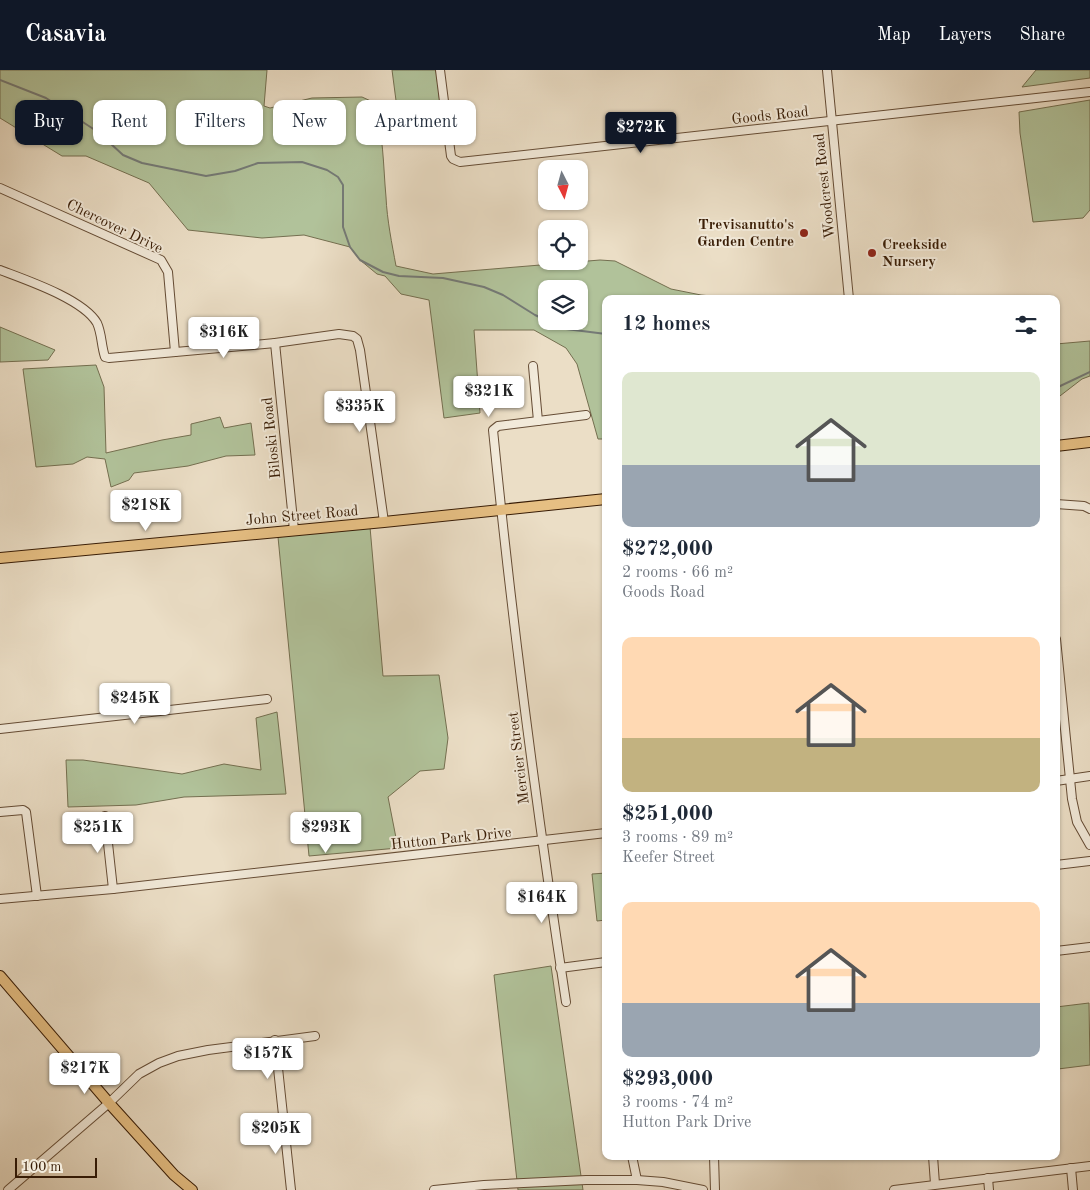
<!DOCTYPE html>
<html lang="en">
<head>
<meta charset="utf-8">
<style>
  :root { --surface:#fff; --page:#f2f2f3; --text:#1f2937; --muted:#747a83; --accent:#111827 }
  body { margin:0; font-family:"Old Standard TT",serif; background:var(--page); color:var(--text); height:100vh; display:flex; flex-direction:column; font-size:19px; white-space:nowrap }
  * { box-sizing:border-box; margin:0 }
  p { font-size:16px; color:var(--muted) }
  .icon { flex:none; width:28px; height:28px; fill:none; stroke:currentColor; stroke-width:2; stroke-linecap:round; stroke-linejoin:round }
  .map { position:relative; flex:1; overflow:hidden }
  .drawer { position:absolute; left:602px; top:225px; width:458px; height:865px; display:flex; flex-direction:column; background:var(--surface); border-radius:10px; box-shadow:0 1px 4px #0004 }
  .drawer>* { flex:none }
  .guide { position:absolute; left:15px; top:30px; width:475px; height:45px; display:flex; gap:10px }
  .needle { width:32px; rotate:174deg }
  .fabs { position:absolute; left:538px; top:90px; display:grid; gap:10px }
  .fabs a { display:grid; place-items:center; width:50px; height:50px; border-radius:10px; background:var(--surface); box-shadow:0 1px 4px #0004; font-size:25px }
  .scale { position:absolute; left:15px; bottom:12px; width:82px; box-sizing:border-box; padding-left:5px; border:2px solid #381c05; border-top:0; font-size:14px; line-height:18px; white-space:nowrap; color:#381c05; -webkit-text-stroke:4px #f2eada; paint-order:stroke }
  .price { position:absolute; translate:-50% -42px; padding:0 11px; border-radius:5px; background:#fff; color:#222; font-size:16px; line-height:32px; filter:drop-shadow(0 1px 2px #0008) }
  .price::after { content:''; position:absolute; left:50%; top:30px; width:15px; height:11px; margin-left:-8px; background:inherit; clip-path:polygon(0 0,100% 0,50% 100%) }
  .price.current { background:var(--accent); color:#fff }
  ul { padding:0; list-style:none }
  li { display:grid; align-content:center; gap:10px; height:265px; padding:0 20px }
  li span { display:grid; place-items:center; height:155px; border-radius:10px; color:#555 }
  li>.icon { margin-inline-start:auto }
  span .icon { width:90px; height:90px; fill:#fffc; stroke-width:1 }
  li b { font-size:21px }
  h2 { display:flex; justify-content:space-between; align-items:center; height:60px; padding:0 20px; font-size:21px }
  .tag { padding:0 18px; border-radius:10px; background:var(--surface); box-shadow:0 1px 4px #0004; font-size:18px; line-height:45px }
  .tag.current { background:var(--accent); color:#fff }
  header { display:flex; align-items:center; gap:30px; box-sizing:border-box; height:70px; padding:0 25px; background:var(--accent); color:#fff }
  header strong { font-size:24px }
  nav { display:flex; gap:28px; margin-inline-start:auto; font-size:18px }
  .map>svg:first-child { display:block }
  .green { fill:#b1c29a; stroke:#746f50; fill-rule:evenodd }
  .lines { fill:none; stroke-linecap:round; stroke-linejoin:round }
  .stream { stroke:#757a76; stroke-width:2 }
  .minor-casing { stroke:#654c35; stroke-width:10 }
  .major-casing { stroke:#381c05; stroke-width:12 }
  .minor { stroke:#f2eada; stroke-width:8 }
  .major { stroke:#e6bf83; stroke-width:10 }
  .poi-dot { fill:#8f2418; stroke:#f2eada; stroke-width:2 }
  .labels { text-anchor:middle; stroke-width:4; stroke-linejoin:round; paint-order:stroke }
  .street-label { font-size:15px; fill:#381c05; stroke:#f2eada }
  .poi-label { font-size:15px; font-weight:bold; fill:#381c05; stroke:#f2eada; text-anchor:end }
</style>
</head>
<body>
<header>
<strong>Casavia</strong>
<nav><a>Map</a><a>Layers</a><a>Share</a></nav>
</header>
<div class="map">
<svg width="1090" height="1120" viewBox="0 0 1090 1120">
  <rect width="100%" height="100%" fill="#ebdec6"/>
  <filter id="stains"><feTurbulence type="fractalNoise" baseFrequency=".004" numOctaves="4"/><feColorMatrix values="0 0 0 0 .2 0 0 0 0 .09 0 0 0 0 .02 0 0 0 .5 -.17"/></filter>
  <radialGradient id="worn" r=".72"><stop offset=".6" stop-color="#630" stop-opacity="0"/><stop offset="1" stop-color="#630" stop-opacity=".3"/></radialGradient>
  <g class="green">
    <path d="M0,0H267L264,36L270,38L312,28L362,27L373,32C384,63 383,95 386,127C387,150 392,174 396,196L433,204L600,190L615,191L671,219L701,225L742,229H606V369H598L577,294L566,278L534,260H474L480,343L444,348L429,230L401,224L385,206L377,204L360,190L350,177L304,165L262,168L188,160L149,113L86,86H62L0,48ZM546,219H579V251H546Z"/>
    <path d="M392,0H436L443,57L400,61Z"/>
    <path d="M1036,0H1090V8L1022,17Z"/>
    <path d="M1090,30V140L1083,148L1033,152L1020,63L1019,42Z"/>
    <path d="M0,257L55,280L48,290L0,292Z"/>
    <path d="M1090,271V306L1082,309L1056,329V274Z"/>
    <path d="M96,295L104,317L106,383L162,370L191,365V354L220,347L224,358L251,353L255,385L226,386L188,396L134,403L129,410L111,417L105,389L87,387L73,394L36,397L23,299Z"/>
    <path d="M370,457L383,606L439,605L448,668L444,699L420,701L388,727L398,778L309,786L278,467Z"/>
    <path d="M277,642L286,724L184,727L136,735L68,737L66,690H83L182,704L224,694L261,700L256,648Z"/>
    <path d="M606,803V850L597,851L592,804Z"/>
    <path d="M551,896L583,1120H518L494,905Z"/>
    <path d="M1089,933L1090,995L1058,999L1056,985V937Z"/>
  </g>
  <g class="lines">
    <g class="stream">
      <path d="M0,10L46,28L98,62L123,85L142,93L206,106L235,101L258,93L302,92L327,100L338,107L343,115V157L350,177L360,190L383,202L399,206L443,208L484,217L503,225L535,245L546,250"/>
      <path d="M548,251L566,259L606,264"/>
      <path d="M1056,318L1090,302"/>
    </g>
    <defs>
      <g id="minor">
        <path d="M440,0L451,86L453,89L460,92L1090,22"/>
        <path d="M827,0L849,229"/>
        <path d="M0,118L161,190L168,202L175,282"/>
        <path d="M0,200C26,210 83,229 97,253C102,264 101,275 105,287L109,288L275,273L339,264L353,266L357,269L360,280L384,452"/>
        <path d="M275,273L294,460"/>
        <path d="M533,296L538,351"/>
        <path d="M1056,434L1084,436L1090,439"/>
        <path d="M1056,569L1072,729L1077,752L1090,775"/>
        <path d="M0,659L267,629"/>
        <path d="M1056,711L1090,706"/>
        <path d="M0,742L23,740L26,742L37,826"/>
        <path d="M105,746L113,819"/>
        <path d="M1056,795L1090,791"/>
        <path d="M0,829L113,819L606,763"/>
        <path d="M1056,881L1090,877"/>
        <path d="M560,898L606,892"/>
        <path d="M566,932C537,742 512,552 493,360L498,356L586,345"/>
        <path d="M275,970L291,1120"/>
        <path d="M246,1051L283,1048"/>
        <path d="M632,1086L637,1110"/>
        <path d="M714,1086L715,1120"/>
        <path d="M933,1086L935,1114"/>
        <path d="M1071,1098L1073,1120"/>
        <path d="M988,1108L989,1120"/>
        <path d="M8,1120L109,1033L139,1004L159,993L178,986L208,980L315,966"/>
        <path d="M434,1120L484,1115L586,1110H637L663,1112L703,1120"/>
        <path d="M894,1120L1090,1096"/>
      </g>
      <g id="major">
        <path d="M1056,376L1090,372"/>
        <path d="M0,488L384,452L606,429"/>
        <path d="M0,906L109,1033L174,1105L192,1120"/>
      </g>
    </defs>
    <use href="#minor" class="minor-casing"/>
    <use href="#major" class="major-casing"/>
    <use href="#minor" class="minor"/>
    <use href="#major" class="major"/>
  </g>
  <g class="poi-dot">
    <circle cx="804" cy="163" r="5"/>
    <circle cx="872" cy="183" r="5"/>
  </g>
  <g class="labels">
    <g class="street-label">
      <text transform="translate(770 45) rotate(-6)" y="5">Goods Road</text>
      <text transform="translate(824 116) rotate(-96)" y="5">Woodcrest Road</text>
      <text transform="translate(115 156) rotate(26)" y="5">Chercover Drive</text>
      <text transform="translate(271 368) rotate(-96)" y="5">Biloski Road</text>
      <text transform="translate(302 445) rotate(-5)" y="5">John Street Road</text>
      <text transform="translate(518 688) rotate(-97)" y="5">Mercier Street</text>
      <text transform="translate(451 768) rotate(-6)" y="5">Hutton Park Drive</text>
    </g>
    <g class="poi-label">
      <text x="794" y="159">Trevisanutto's<tspan x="794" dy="17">Garden Centre</tspan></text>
      <text x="882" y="179" text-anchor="start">Creekside<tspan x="882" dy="17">Nursery</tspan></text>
    </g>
  </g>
  <rect width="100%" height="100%" filter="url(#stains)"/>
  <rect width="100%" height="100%" fill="url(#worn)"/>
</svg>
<div class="fabs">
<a><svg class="needle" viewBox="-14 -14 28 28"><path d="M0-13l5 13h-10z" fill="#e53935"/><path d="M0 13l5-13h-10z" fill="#747a83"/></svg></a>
<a><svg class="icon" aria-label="locate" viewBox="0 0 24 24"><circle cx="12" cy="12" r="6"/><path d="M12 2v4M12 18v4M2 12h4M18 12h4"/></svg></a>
<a><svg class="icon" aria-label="layers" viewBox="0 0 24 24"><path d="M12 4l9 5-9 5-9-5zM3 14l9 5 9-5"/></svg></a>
</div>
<div class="scale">100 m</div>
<b class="price current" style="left:641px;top:84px">$272K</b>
<b class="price" style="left:224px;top:289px">$316K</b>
<b class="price" style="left:489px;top:348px">$321K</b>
<b class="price" style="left:360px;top:363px">$335K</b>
<b class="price" style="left:146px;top:462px">$218K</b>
<b class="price" style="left:135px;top:655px">$245K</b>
<b class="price" style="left:98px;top:784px">$251K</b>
<b class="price" style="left:326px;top:784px">$293K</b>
<b class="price" style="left:542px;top:854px">$164K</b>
<b class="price" style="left:268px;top:1010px">$157K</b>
<b class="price" style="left:85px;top:1025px">$217K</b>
<b class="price" style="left:276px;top:1085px">$205K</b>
<div class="guide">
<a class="tag current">Buy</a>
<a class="tag">Rent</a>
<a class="tag">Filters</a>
<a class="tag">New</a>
<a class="tag">Apartment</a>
</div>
<section class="drawer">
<h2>12 homes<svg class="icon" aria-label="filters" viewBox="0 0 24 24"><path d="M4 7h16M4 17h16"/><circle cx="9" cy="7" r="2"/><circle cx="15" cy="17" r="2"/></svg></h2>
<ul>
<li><span style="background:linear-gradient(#dfe7d0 60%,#9aa5b1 0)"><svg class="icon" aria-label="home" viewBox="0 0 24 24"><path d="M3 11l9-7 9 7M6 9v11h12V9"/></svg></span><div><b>$272,000</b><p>2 rooms · 66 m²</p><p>Goods Road</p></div></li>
<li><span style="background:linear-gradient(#ffd9b3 65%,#c2b280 0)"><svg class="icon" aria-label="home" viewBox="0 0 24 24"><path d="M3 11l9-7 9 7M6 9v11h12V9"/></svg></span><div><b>$251,000</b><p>3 rooms · 89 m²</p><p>Keefer Street</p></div></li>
<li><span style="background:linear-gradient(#ffd9b3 65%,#9aa5b1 0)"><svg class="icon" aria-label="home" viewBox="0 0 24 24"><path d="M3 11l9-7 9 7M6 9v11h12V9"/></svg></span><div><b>$293,000</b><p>3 rooms · 74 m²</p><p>Hutton Park Drive</p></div></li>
</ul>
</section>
</div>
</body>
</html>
